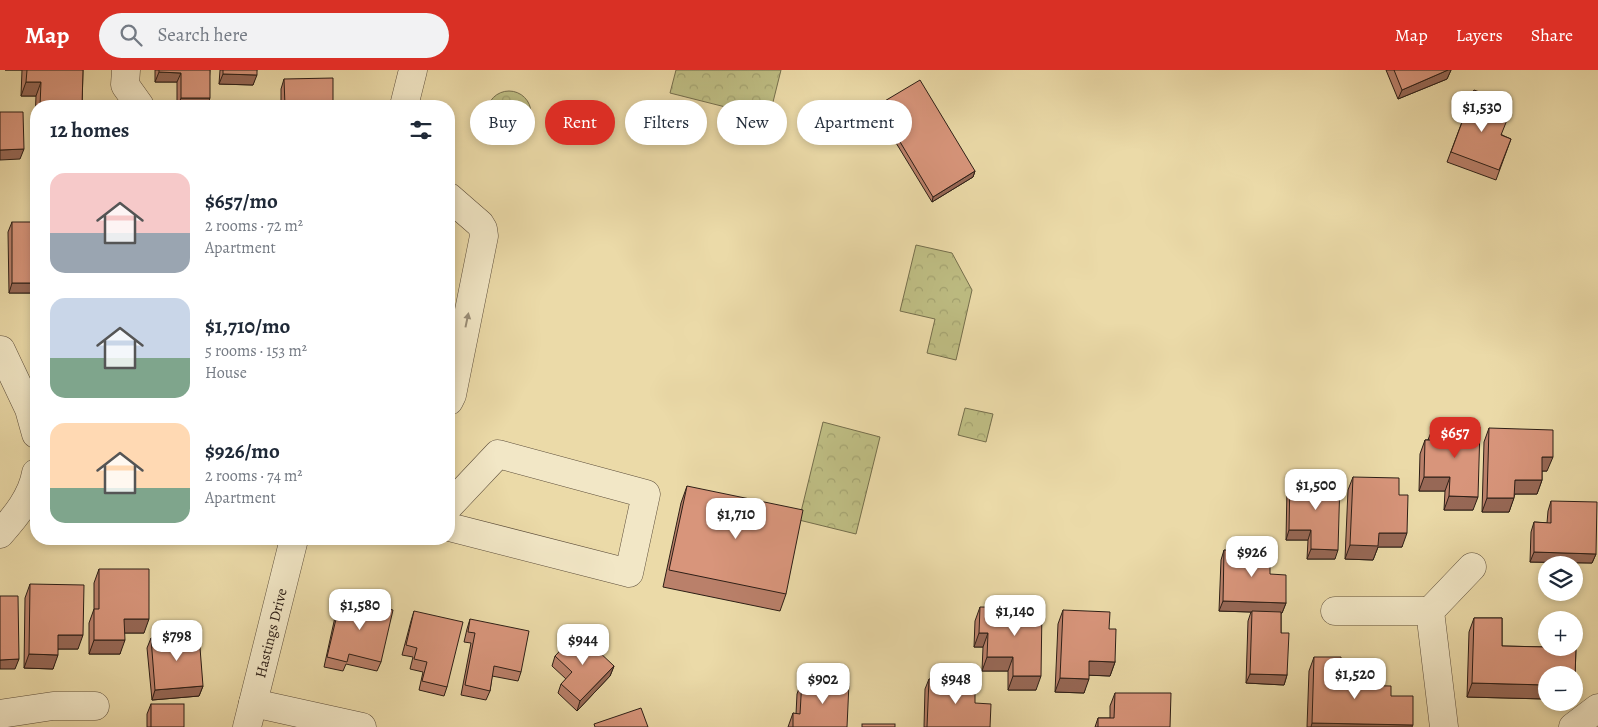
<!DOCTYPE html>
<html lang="en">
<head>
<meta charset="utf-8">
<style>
  :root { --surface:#fff; --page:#f2f2f3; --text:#1f2937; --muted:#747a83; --accent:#d93025 }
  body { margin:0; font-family:Alegreya,serif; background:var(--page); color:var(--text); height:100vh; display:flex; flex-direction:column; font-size:19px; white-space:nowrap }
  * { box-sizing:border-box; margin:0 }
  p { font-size:16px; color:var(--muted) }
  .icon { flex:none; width:28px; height:28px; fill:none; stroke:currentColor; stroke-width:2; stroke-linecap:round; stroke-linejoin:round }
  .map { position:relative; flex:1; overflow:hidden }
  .sheet { position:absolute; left:30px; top:30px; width:425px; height:445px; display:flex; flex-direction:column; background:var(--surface); border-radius:20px; box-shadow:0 2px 8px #0003 }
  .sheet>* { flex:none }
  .top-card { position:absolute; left:470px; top:30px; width:475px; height:45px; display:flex; gap:10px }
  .tools { position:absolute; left:1538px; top:486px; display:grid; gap:10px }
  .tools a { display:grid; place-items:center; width:45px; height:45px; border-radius:50%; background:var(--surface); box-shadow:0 2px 8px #0003; font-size:25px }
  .price { position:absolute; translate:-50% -42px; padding:0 11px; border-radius:10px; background:#fff; color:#222; font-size:16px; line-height:32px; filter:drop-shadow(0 1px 2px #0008) }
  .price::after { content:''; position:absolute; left:50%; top:30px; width:15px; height:11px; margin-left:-8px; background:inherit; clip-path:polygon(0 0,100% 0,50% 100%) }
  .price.current { background:var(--accent); color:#fff }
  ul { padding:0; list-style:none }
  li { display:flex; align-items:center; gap:15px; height:125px; padding:0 20px }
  li span { display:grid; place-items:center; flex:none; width:140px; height:100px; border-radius:15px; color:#555 }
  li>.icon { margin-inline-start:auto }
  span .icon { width:60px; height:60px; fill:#fffc; stroke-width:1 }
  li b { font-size:21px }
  h2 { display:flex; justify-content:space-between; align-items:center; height:60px; padding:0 20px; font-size:21px }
  .pill { padding:0 18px; border-radius:22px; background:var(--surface); box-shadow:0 2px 8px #0003; font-size:18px; line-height:45px }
  .pill.current { background:var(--accent); color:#fff }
  header { display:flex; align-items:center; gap:30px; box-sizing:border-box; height:70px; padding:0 25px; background:var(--accent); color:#fff }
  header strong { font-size:24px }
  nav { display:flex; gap:28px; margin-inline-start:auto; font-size:18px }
  .search { width:350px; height:45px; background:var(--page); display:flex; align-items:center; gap:12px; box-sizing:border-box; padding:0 18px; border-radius:28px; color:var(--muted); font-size:19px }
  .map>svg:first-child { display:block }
  .park { fill:url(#park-crowns); stroke:#756e4c }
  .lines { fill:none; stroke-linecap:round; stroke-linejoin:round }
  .minor-casing { stroke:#5c4d3a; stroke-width:29 }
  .minor { stroke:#f2e7c6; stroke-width:28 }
  .wall { fill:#ba806a; stroke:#2c1e16 }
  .shaded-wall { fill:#976856; stroke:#2c1e16 }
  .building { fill:#d8957b; stroke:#2c1e16 }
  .oneway { fill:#998d77 }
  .labels { text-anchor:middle; stroke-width:4; stroke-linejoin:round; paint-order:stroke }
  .street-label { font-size:15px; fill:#2c1e16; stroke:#f2e7c6 }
</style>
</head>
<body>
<header>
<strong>Map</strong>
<div class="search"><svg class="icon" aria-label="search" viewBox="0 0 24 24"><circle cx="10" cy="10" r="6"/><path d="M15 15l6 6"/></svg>Search here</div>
<nav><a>Map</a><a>Layers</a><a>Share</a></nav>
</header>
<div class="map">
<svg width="1598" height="657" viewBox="0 0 1598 657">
  <defs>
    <pattern id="park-crowns" width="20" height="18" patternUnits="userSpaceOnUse" patternTransform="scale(1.25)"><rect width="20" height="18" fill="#bebd83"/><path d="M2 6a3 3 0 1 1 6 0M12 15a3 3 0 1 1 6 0" fill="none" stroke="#a3a270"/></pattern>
  </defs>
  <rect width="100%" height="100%" fill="#ebdaa8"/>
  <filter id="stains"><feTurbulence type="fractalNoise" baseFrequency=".004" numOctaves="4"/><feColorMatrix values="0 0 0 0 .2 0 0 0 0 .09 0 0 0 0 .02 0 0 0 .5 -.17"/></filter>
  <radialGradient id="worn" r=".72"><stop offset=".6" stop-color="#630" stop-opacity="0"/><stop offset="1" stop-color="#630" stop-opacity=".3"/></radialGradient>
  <g class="park">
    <path d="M676,0H781L769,48L670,23Z"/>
    <circle cx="509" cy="43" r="22"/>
    <path d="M916,175L952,183L972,220L956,290L927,283L935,249L900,241Z"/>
    <path d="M965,338L993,344L986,372L958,365Z"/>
    <path d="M823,352L880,367L856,464L799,450Z"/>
  </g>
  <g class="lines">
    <defs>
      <g id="minor">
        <path d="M126,0L125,15L140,36"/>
        <path d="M404,36L413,0"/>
        <path d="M449,127L480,154L483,159L484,166L452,325L449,331"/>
        <path d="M1,280L29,339L36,364"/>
        <path d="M449,436L498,384L646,424L629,503L449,457"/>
        <path d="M0,464C15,447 32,427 36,403"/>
        <path d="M1335,541H1430"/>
        <path d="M253,633L362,657"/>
        <path d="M0,644L53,636H95"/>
        <path d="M247,657L294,469"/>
        <path d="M1444,657L1430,541L1472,497"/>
        <path d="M1573,657L1598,638"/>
      </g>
    </defs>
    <use href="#minor" class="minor-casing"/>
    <use href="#minor" class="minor"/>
  </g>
  <g class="wall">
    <path d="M5,0H83L82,36H36V50H35L36,26H21L22,0Z"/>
    <path d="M155,0H210L207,36H177V12H155Z"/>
    <path d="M220,0H257L253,15L219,14Z"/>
    <path d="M1386,0H1451L1447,9L1398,29Z"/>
    <path d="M284,9L333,36H281V19Z"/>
    <path d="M1474,20L1493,44L1502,65L1511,69L1496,110L1447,92Z"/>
    <path d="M878,35L975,101L973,107L932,132L876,40Z"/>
    <path d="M12,152L36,223H9L8,162Z"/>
    <path d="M1433,357L1473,440H1444L1445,421H1419L1420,384L1425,370H1428Z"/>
    <path d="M1489,358L1547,401H1542V410L1537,424H1515L1509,442H1482L1484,372Z"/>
    <path d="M1353,407L1399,425L1402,477H1378L1373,490L1345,489L1348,420Z"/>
    <path d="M1290,409L1335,489H1307L1308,470H1286L1287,418Z"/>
    <path d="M687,416L786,524L780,541L663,517L681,433Z"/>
    <path d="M1551,431L1596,484L1592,493L1530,492L1531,462L1534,452L1547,453L1548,441Z"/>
    <path d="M1224,480L1270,504L1286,533L1282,543H1281V563L1287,605L1284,615L1246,613L1248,551L1251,542L1219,541L1221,490Z"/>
    <path d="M99,499L144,563H124L120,584H89V553L94,539V513Z"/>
    <path d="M30,514L78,579H58L53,599L24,598L25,528Z"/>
    <path d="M341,528L381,592L377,601L346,594L343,601L324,597L337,538Z"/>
    <path d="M980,537L1036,620H1008V601H982L983,577H974L975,551Z"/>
    <path d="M1063,540L1109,559L1115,592L1110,606L1089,605L1084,623L1055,622L1058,554Z"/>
    <path d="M414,541L447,617L444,626L419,620L423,602L410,599L413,587L402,585L411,551Z"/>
    <path d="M1474,548H1502V576L1546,577V578L1576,577L1575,608L1574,611V605H1546V626L1545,629L1467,627L1469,562Z"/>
    <path d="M470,549L521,602L518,611L492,606L490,621L486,630L461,625L471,573L464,572L467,559Z"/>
    <path d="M151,568L203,616L199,626L152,630L147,578Z"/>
    <path d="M555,586L614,596L610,606L577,641L558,623L561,614L566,609L552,596Z"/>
    <path d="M1314,587L1341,615L1391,626L1412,657H1307L1309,601Z"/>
    <path d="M929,609L975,633L990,657H924L925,619Z"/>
    <path d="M802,610L847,657H788L793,643L796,644L797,624Z"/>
    <path d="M1115,623L1170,657H1095L1098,648H1110V636Z"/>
    <path d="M151,634L184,657H147V644Z"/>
  </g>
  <g class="shaded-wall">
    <path d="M1448,0H1451L1447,9L1398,29L1402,20Z"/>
    <path d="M159,2L181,3L177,12H155Z"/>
    <path d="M223,4L257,5L253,15L219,14Z"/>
    <path d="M26,12H41L36,26H21Z"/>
    <path d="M181,28H210L207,36H178Z"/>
    <path d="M24,79L20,89L0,90V80Z"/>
    <path d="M975,101L973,107L932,132L933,127Z"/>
    <path d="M12,213H36V223H9Z"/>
    <path d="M1542,387H1553L1547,401H1537Z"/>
    <path d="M1424,407H1450L1445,421H1419Z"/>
    <path d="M1515,410H1542L1537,424H1510Z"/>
    <path d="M1449,426L1478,427L1473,440H1444Z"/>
    <path d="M1487,428H1514L1509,442H1482Z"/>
    <path d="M1289,460H1311L1308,470H1286Z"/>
    <path d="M1379,463H1407L1402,477H1378L1373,490L1345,489L1350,475Z"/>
    <path d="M58,469H109L108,472L56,473Z"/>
    <path d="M1311,479L1338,480L1335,489H1307Z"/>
    <path d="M1534,482L1596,484L1592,493L1530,492Z"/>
    <path d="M1223,531L1286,533L1282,543L1219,541Z"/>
    <path d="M124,549H149L144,563H119Z"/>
    <path d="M979,563H988L983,577H974Z"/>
    <path d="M58,565H83L78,579H53Z"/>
    <path d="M94,570H125L120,584H89Z"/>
    <path d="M29,584L58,585L53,599L24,598Z"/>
    <path d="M987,587H1013L1008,601H982Z"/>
    <path d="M19,589L15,599H0V590Z"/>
    <path d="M1089,591L1115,592L1110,606L1084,605Z"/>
    <path d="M614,596L610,606L577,641L580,631Z"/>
    <path d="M1250,604L1287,605L1284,615L1246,613Z"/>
    <path d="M1013,606H1041L1036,620H1008Z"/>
    <path d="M1060,608L1089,609L1084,623L1055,622Z"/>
    <path d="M1472,613L1546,615V626L1545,629L1467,627Z"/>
    <path d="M203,616L199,626L152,630L155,620Z"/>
    <path d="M1312,653L1413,655L1412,657H1311Z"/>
  </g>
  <g class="building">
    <path d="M27,0H83L82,36H40L41,12H26Z"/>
    <path d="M159,0H210V28H181V3L159,2Z"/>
    <path d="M223,0H257V5L223,4Z"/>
    <path d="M1394,0H1448L1402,20Z"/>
    <path d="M333,8V36H285L284,9Z"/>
    <path d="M920,10L975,101L933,127L878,35Z"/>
    <path d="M1474,20L1499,29L1493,44L1507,50L1501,65L1511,69L1499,100L1451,82Z"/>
    <path d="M0,42H23L24,79L0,80Z"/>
    <rect x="12" y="152" width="24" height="61"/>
    <path d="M1433,357H1480L1478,427L1449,426L1450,407H1424L1425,370H1433Z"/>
    <path d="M1489,358L1553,360V387H1542V410H1515L1514,428H1487Z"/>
    <path d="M1353,407L1399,408V425H1408L1407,463H1379L1378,476L1350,475Z"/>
    <path d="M1290,409L1340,410L1338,480L1311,479V460H1289Z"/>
    <path d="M687,416L803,440L786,524L669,500Z"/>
    <path d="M1551,431L1597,432L1596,484L1534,482V452L1551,453Z"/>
    <path d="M1224,480L1270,481V504L1286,505V533L1223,531Z"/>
    <path d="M99,499H149V549H124L125,570H94V539H99Z"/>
    <path d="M30,514L84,515L83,565H58V585L29,584Z"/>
    <path d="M0,526H18L19,589L0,590Z"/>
    <path d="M341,528L393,540L381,592L349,584L347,592L327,587Z"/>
    <path d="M980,537L1042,538L1041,606H1013V587H987L988,563H979Z"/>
    <path d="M1063,540L1110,542L1109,559H1116L1115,592L1089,591V609L1060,608Z"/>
    <path d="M414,541L463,552L447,617L422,611L427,592L414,589L417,578L406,575Z"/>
    <path d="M1252,541L1281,542V563H1289L1287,605L1250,604Z"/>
    <path d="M1474,548H1502V576L1546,577V578L1576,577L1575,608H1574V605H1546V615L1472,613Z"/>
    <path d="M470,549L529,561L521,602L494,596L490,621L465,615L475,563L468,562Z"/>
    <path d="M578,562L614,596L580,631L561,614L572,602L555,586Z"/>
    <path d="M199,565L203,616L155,620L151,568Z"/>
    <path d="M1314,587H1341V615L1391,616V626H1413V655L1312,653Z"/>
    <path d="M929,609L975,611V633L991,634L990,657H927Z"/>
    <path d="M802,610L849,613L847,657H793V643L800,644Z"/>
    <path d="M1115,623H1171L1170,657H1098V648H1114Z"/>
    <rect x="151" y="634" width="33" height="23"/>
    <path d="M641,638L648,657H595L594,654Z"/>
    <rect x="862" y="654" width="33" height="3"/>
  </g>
  <defs><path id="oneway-solid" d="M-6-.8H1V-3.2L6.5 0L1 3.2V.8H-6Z" transform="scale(1.25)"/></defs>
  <use class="oneway" href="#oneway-solid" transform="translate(467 250) rotate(-78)"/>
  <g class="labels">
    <g class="street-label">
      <text transform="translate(271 563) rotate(-76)" y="5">Hastings Drive</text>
    </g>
  </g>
  <rect width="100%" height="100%" filter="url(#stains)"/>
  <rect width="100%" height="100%" fill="url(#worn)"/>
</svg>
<div class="tools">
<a><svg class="icon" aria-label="layers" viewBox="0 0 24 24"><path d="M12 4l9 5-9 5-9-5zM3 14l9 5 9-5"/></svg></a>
<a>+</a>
<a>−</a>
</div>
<b class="price" style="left:1482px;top:63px">$1,530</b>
<b class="price current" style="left:1455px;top:389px">$657</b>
<b class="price" style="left:1316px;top:441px">$1,500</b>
<b class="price" style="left:736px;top:470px">$1,710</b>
<b class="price" style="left:1252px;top:508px">$926</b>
<b class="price" style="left:360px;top:561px">$1,580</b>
<b class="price" style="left:1015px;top:567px">$1,140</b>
<b class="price" style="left:177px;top:592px">$798</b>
<b class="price" style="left:583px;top:596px">$944</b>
<b class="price" style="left:1355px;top:630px">$1,520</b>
<b class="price" style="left:823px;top:635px">$902</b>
<b class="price" style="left:956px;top:635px">$948</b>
<div class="top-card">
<a class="pill">Buy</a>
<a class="pill current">Rent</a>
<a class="pill">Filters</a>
<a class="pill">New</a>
<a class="pill">Apartment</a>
</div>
<section class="sheet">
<h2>12 homes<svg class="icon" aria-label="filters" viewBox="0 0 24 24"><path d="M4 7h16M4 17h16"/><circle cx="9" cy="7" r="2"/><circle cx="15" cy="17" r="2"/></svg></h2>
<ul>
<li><span style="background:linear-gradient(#f6c9c9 60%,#9aa5b1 0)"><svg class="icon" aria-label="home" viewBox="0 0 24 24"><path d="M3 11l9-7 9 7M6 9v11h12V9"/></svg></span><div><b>$657/mo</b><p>2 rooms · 72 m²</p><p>Apartment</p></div></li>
<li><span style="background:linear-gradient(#c9d6e8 60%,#7fa58c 0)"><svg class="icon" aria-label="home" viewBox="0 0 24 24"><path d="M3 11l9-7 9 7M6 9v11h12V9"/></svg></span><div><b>$1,710/mo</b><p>5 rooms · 153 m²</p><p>House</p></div></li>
<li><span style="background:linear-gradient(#ffd9b3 65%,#7fa58c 0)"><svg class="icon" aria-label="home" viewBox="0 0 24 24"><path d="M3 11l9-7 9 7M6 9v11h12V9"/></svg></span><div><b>$926/mo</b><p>2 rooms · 74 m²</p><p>Apartment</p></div></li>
</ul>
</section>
</div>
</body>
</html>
